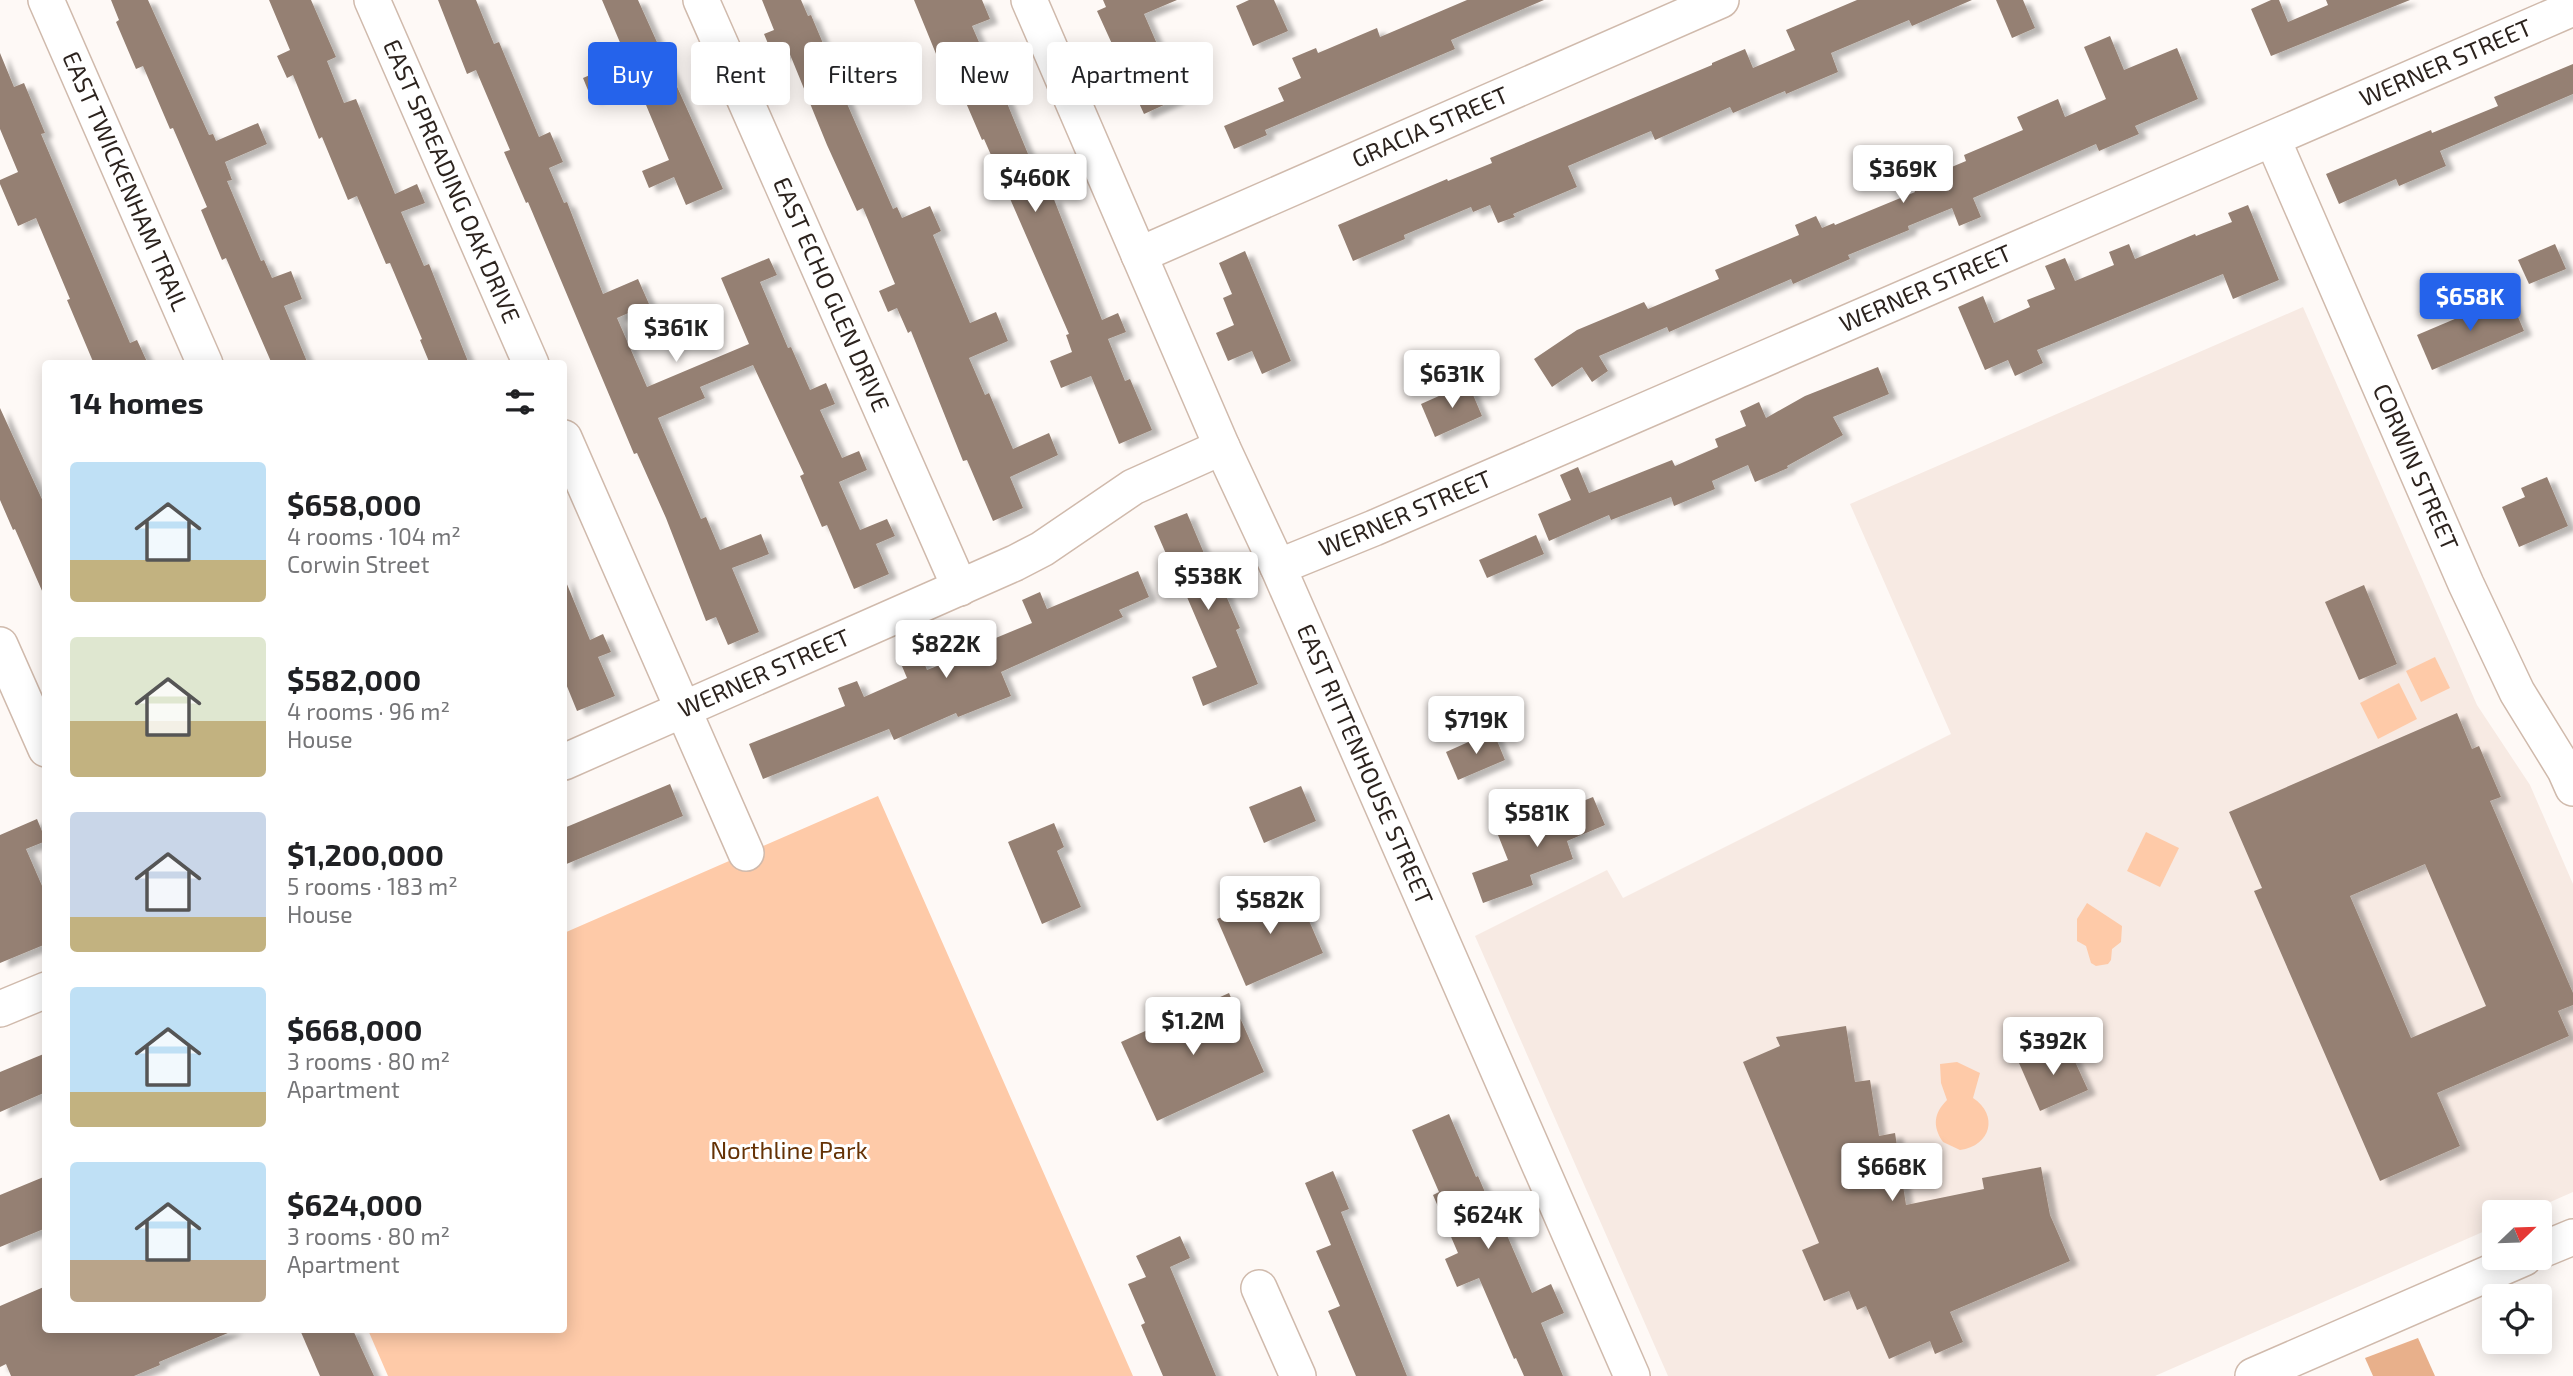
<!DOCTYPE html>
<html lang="en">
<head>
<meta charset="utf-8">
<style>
  :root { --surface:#fff; --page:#f6f6f6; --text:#202124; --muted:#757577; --accent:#2563eb }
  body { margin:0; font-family:"Exo 2",sans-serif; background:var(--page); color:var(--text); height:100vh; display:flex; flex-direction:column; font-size:26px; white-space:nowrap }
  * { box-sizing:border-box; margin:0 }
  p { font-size:23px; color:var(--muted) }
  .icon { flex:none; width:38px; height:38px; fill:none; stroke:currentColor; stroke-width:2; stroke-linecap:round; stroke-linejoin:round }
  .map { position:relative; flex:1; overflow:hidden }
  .panel { position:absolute; left:42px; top:360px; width:525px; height:973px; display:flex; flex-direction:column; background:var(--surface); border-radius:7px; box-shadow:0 4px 18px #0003 }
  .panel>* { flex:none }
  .banner { position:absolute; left:588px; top:42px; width:665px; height:63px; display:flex; gap:14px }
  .needle { width:46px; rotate:67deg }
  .buttons { position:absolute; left:2482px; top:1200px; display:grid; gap:14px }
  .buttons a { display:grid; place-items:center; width:70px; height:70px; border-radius:7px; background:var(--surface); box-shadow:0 4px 18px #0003; font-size:35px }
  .price { position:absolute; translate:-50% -60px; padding:0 16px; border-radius:7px; background:#fff; color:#222; font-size:23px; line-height:46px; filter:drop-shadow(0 2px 4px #0008) }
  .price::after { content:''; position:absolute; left:50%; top:42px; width:21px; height:16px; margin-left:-10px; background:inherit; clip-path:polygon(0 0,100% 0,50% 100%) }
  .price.on { background:var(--accent); color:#fff }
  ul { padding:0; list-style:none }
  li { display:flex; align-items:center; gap:21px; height:175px; padding:0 28px }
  li span { display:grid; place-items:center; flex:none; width:196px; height:140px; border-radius:7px; color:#555 }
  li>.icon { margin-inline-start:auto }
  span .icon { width:84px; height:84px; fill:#fffc; stroke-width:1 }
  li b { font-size:30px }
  h2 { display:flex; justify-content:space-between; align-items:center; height:84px; padding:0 28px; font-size:30px }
  .tag { padding:0 24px; border-radius:7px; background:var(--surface); box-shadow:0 4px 18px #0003; font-size:24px; line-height:63px }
  .tag.on { background:var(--accent); color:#fff }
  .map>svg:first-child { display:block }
  .built { fill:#f7eae3 }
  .green { fill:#fecaa8 }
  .forest { fill:#e8b08b }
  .building { fill:#958073; fill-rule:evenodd; filter:url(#shadow) }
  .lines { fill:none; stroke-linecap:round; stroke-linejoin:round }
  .minor-casing { stroke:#d0baac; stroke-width:38 }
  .minor { stroke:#fff; stroke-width:35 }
  .labels { text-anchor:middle; stroke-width:6; stroke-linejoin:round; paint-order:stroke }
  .street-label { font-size:24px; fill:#2c231e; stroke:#fff }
  .park-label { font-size:24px; fill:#653205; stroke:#fff }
</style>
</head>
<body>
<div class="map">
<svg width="2573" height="1376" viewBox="0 0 2573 1376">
  <defs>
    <filter id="shadow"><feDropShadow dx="8" dy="4.5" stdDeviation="2" flood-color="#0004"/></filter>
  </defs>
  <rect width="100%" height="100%" fill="#fef9f6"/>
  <path class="built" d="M2303,307L2477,705L2530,785L2573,884V1192L2525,1213H2494V1227L2155,1376H1668L1475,936L1607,870L1623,898L1951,734L1850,504Z"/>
  <g class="green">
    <path d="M2435,657L2450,688L2421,702L2406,671Z"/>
    <path d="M2399,683L2417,719L2378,739L2360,703Z"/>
    <path d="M878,796L1133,1376H388L368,1330H564V933Z"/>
    <path d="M2146,832L2179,848L2160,887L2127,871Z"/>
    <path d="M2087,903L2122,926L2121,942L2112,949L2111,960L2108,964L2096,966L2091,963L2086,946L2077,941V919Z"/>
    <path d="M1957,1062L1980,1073L1973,1098C1999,1115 1991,1146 1960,1150L1943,1142C1932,1126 1934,1113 1947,1100L1941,1083L1940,1064Z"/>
  </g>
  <path class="forest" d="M2418,1338L2435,1376H2373L2365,1358Z"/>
  <g class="building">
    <path d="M111,0H148L209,135L213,134L216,141L258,123L267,144L225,162L232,180L227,181L261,261L264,260L272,278L291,271L302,299L284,306L308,364H272L226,258L222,260L201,210L207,207L173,128L170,129L143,66L136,69L116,22L119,20Z"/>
    <path d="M269,0H311L336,57L327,61L344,103L356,99L395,194L417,184L425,203L401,212L424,266L429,264L469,364H430L420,340L422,339L390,263L386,264L357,196L348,200L322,137L319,139L293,75L287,78L277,56L290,50Z"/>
    <path d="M438,0H476L494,44L499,42L539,137L550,132L563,162L549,168L564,203L567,202L603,294L638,279L649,304L617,318L647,387L749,344L721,278L769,258L777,275L760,282L788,348L791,347L810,390L826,383L835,404L820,410L842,458L859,451L867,470L839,482L860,530L887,519L895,536L876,544L889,574L854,589L827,525L822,527L800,476L804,474L753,365L700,387L705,398L658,418L701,519L706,517L720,550L761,534L769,554L732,568L759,632L728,645L716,617L706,621L666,518L637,453L634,454L528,202L526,203L504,152L510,150L476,70L467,74Z"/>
    <path d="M602,0H638L723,189L686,205L674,177L649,188L642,171L669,160L636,81L592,100L583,78L627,59Z"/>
    <path d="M762,0H801L808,16L811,15L833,67H831L893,209L897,207L902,218L930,206L941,231L933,235L970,323L996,312L1008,341L969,358L985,395L989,393L1013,449L1049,433L1058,455L1010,477L1023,508L993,521L967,460L963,461L911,331L908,333L897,308L888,312L879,291L895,284L863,208L857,211L827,145L789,52L774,58L764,34L774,30Z"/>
    <path d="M914,0H982L990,19L972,26L991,70L1004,65L1012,81L1000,86L1047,200L1053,197L1102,320L1118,313L1126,332L1108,339L1125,381L1130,379L1152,430L1119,444L1091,376L1061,388L1050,361L1072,352L1066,335L1069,334L984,139L982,140L951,68L943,71Z"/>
    <path d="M1103,0H1177L1144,14L1167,67L1163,69L1177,99L1144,114L1097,11L1106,7Z"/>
    <path d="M1249,0H1274L1288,31L1253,46L1236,6Z"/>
    <path d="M1467,0H1544L1451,40L1455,49L1265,130L1267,135L1234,149L1224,126L1284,101L1278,88L1301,78L1292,58L1316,48L1318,53L1377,28L1380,37Z"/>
    <path d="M1857,0H1972L1912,26L1909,20L1831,53L1838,72L1786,94L1785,91L1733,113L1730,107L1655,140L1651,131L1568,166L1577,187L1513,214L1515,217L1498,223L1490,205L1473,212L1471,207L1404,235L1405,239L1353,261L1338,225L1447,179L1448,181L1492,163L1490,158L1712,65V63L1745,49L1753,68L1795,50L1786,30Z"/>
    <path d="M1996,0H2023L2035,28L2012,38Z"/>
    <path d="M2271,0H2279L2288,22L2328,5L2326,0H2410L2271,56L2251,9Z"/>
    <path d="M2110,36L2124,70L2177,48L2198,99L2135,126L2139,134L2099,151L2096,144L1973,198L1981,217L1959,226L1952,208L1908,226L1909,230L1848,255L1850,259L1793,284L1791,279L1669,332L1667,327L1599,356L1608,371L1592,382L1582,367L1552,387L1534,359L1577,330L1644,302L1648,309L1719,279L1715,270L1799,235L1795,225L1816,216L1822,228L1834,223L1835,225L1915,192L1911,184L1966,161L1964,155L2023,130L2017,117L2058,99L2065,117L2106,99L2084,47Z"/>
    <path d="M0,53L14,87L24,83L45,133L41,134L130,343L137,340L148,364H94L67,300L70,299L36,218L18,226L0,184V180L18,172L0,129Z"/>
    <path d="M2573,64V94L2440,151L2446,166L2399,186L2396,179L2339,204L2326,174L2431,130L2432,133L2498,106L2494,97Z"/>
    <path d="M2248,205L2279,280L2233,299L2223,274L2037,350L2043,363L2015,376L2008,360L1985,370L1958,307L1983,296L1994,323L2030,307L2027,300L2055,289L2045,266L2065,258L2075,281L2114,265L2109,252L2129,244L2135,259L2195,234L2196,236L2232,222L2228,213Z"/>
    <path d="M2555,244L2566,269L2529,284L2518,260Z"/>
    <path d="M1245,251L1291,361L1262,374L1252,351L1228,361L1216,333L1234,325L1223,298L1232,294L1219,263Z"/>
    <path d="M2509,296L2524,331L2432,370L2417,335Z"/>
    <path d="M1878,367L1889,394L1833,417L1843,435L1787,466L1788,468L1755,482L1748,465L1712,481L1715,489L1674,506L1671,497L1611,520L1609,515L1549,541L1538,514L1571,500L1560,475L1578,467L1589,493L1672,460L1675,466L1718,447L1715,439L1746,426L1740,411L1759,402L1766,418L1805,396Z"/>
    <path d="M1468,383L1482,416L1435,437L1421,404Z"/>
    <path d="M0,408L46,508V600L15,529L13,530L0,500Z"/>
    <path d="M2547,477L2568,526L2519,547L2502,507L2525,497L2521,488Z"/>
    <path d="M1187,513L1214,577L1217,575L1240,628L1236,630L1258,684L1203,706L1192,677L1217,667L1175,569L1173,570L1154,526Z"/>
    <path d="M1536,535L1544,554L1487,578L1479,560Z"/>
    <path d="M1138,571L1149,597L1119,610L1123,617L1001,672L1011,696L958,717L956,713L894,740L889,729L763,779L749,744L845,706L838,688L857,681L864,697L907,678L899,659L919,650L927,670L975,651L974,647L1032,623L1022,600L1040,592L1047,609Z"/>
    <path d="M564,577L590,640L603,634L611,652L598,657L615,696L577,711L564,679Z"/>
    <path d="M2364,585L2397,664L2359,680L2325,602Z"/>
    <path d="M2457,713L2472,749L2479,746L2501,797L2490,801L2573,993V1005L2558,1011L2569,1036L2437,1093L2460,1146L2380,1181L2254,891L2262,888L2229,812ZM2425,864L2486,1006L2411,1038L2350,896Z"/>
    <path d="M1493,731L1505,760L1458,780L1446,752Z"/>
    <path d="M670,784L683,816L564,865V828Z"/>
    <path d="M1301,786L1316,821L1264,843L1249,807Z"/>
    <path d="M1593,797L1605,825L1567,841L1573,859L1530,875L1533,885L1483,903L1472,873L1508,860L1498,835Z"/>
    <path d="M37,819L46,841L26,849L46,895V944L0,963V835Z"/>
    <path d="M1054,823L1064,847L1057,851L1081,907L1042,924L1008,842Z"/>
    <path d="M1294,886L1323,953L1246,986L1217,919Z"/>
    <path d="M1229,993L1264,1072L1157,1121L1121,1042Z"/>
    <path d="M1846,1026L1855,1082L1870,1080L1879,1136L1895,1133L1906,1205L1984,1189L1982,1178L2041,1167L2050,1215L2070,1261L1950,1312L1963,1342L1935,1354L1930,1341L1889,1359L1866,1306L1857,1310L1849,1291L1824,1301L1802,1250L1819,1243L1743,1062L1780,1046L1776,1037Z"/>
    <path d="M2066,1042L2088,1090L2040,1111L2019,1063Z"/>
    <path d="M46,1053V1092L0,1112V1072Z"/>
    <path d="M1449,1114L1476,1177L1478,1176L1503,1234L1506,1233L1532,1293L1551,1284L1564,1313L1541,1323L1563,1376H1524L1516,1358L1514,1359L1479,1278L1457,1287L1445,1259L1458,1253L1433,1195L1439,1192L1412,1130Z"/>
    <path d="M1333,1171L1349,1209L1341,1212L1407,1376H1356L1328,1311L1340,1306L1316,1251L1331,1245L1305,1183Z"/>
    <path d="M46,1176V1228L0,1247V1195Z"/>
    <path d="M1180,1236L1190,1258L1170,1267L1216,1376H1163L1141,1325L1145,1323L1128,1284L1146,1277L1136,1256Z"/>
    <path d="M46,1286V1330H235L159,1362L160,1365L134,1376H11L6,1364L0,1367V1306Z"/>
    <path d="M300,1330H353L374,1376H320Z"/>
  </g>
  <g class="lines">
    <defs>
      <g id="minor">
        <path id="s1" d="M46,0L205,364"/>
        <path id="s2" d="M372,0L531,364"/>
        <path id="s3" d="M701,0L960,588"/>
        <path id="s4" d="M1029,0L1222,447L1278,567L1632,1376"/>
        <path id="s5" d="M2273,140L2466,584L2517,692L2565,770L2573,788"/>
        <path id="s6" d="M1139,255L1721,0"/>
        <path d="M564,438L746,853"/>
        <path id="s7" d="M1278,567L1374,528L2573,8"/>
        <path d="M0,645L46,749"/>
        <path id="s8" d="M564,762L1015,563L1042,549L1133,487L1222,447"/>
        <path d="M0,1009L46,990"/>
        <path d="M2539,1251L2573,1237"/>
        <path d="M1259,1288L1298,1376"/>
        <path d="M2253,1376L2524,1258"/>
      </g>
    </defs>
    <use href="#minor" class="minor-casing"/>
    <use href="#minor" class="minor"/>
  </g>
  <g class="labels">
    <g class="street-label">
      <text dy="8" stroke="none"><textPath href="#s7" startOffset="1272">WERNER STREET</textPath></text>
      <text dy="8" stroke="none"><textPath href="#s6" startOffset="318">GRACIA STREET</textPath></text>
      <text dy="8" stroke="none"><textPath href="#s1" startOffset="198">EAST TWICKENHAM TRAIL</textPath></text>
      <text dy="8" stroke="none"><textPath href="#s2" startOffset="198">EAST SPREADING OAK DRIVE</textPath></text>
      <text dy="8" stroke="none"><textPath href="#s7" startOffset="705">WERNER STREET</textPath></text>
      <text dy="8" stroke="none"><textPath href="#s3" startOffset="322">EAST ECHO GLEN DRIVE</textPath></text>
      <text dy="8" stroke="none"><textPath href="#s5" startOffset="357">CORWIN STREET</textPath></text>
      <text dy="8" stroke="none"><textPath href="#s7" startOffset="138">WERNER STREET</textPath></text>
      <text dy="8" stroke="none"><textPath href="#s8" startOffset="219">WERNER STREET</textPath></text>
      <text dy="8" stroke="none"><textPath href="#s4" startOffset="835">EAST RITTENHOUSE STREET</textPath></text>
    </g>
    <g class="park-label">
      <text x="789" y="1159">Northline Park</text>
    </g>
  </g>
</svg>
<div class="buttons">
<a><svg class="needle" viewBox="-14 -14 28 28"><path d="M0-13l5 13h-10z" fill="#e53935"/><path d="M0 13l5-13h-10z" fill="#757577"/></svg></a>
<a><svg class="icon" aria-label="locate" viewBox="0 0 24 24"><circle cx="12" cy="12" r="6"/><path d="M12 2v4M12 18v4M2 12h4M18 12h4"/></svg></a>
</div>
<b class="price" style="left:1903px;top:205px">$369K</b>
<b class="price" style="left:1035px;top:214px">$460K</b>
<b class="price on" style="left:2470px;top:333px">$658K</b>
<b class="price" style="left:676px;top:364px">$361K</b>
<b class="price" style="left:1452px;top:410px">$631K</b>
<b class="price" style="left:1208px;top:612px">$538K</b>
<b class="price" style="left:946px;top:680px">$822K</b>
<b class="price" style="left:1476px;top:756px">$719K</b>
<b class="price" style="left:1537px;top:849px">$581K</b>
<b class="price" style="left:1270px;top:936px">$582K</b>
<b class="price" style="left:1193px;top:1057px">$1.2M</b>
<b class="price" style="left:2053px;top:1077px">$392K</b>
<b class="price" style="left:1892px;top:1203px">$668K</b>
<b class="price" style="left:1488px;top:1251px">$624K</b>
<div class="banner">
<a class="tag on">Buy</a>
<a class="tag">Rent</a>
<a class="tag">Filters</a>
<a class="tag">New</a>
<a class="tag">Apartment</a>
</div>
<section class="panel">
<h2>14 homes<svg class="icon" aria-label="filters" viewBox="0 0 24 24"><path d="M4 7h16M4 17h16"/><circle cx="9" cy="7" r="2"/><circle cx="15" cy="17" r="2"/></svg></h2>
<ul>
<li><span style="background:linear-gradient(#bfe0f5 70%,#c2b280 0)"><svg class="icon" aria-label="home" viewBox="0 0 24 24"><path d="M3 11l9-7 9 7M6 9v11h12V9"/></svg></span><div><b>$658,000</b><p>4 rooms · 104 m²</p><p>Corwin Street</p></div></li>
<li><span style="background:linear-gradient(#dfe7d0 60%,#c2b280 0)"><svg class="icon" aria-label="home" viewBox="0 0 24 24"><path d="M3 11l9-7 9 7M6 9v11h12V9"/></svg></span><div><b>$582,000</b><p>4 rooms · 96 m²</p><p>House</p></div></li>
<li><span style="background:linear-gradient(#c9d6e8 75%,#c2b280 0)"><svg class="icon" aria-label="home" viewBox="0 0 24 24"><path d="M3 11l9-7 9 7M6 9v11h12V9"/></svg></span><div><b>$1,200,000</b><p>5 rooms · 183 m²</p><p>House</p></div></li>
<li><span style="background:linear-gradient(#bfe0f5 75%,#c2b280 0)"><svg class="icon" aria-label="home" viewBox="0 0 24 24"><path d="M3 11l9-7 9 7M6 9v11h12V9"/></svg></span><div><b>$668,000</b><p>3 rooms · 80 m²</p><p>Apartment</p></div></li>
<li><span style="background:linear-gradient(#bfe0f5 70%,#b9a48a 0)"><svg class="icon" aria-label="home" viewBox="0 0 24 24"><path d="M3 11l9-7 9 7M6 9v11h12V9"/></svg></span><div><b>$624,000</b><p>3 rooms · 80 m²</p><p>Apartment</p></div></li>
</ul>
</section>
</div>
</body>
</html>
